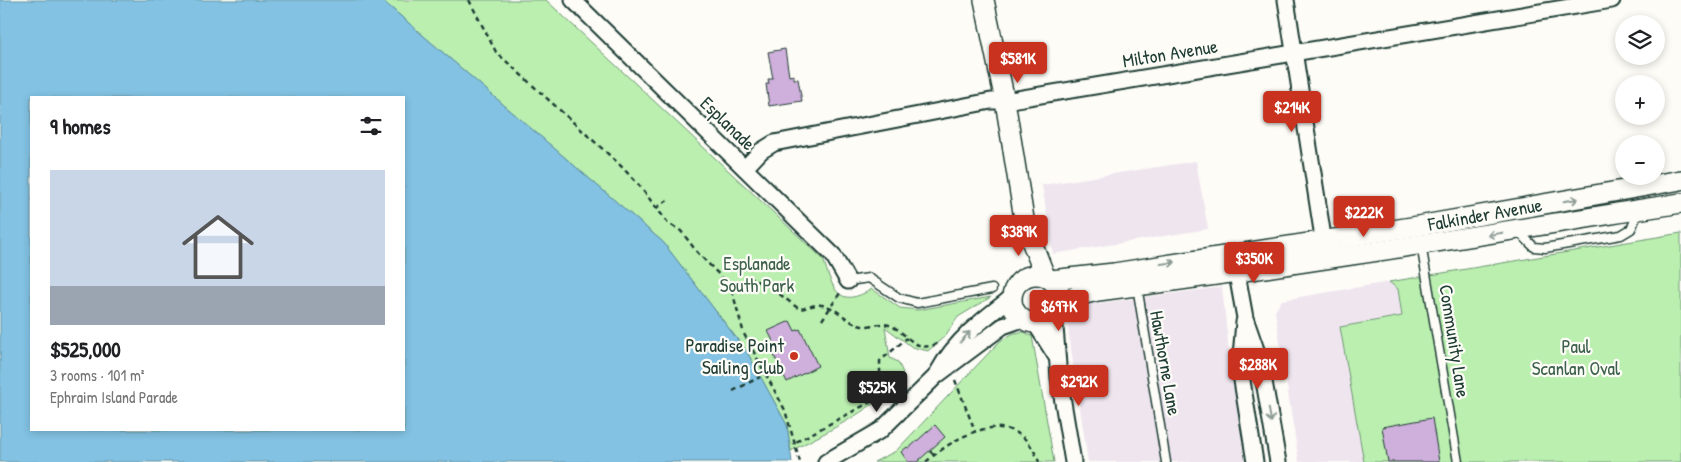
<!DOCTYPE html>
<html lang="en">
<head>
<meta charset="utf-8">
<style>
  :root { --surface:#fff; --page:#f2f2f2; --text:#202124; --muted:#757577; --accent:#c8321e }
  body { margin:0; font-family:"Patrick Hand",sans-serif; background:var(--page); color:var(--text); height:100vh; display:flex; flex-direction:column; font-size:19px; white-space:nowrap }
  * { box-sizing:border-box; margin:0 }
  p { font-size:16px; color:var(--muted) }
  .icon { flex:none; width:28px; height:28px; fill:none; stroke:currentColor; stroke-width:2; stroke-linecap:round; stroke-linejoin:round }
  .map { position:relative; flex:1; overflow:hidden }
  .side { position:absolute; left:30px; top:96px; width:375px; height:335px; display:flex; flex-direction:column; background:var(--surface); border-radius:0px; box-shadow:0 2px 8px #0003 }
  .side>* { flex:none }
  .tools { position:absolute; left:1615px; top:15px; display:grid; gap:10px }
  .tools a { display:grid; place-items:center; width:50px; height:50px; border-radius:50%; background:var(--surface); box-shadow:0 2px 8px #0003; font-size:25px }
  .price { position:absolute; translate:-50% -42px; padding:0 11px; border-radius:5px; background:var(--accent); color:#fff; font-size:16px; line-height:32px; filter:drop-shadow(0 1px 2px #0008) }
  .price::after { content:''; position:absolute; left:50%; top:30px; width:15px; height:11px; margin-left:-8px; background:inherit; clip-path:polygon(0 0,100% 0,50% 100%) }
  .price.current { background:#222; color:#fff }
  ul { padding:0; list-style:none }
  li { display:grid; align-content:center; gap:10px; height:265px; padding:0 20px }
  li span { display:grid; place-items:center; height:155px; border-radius:0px; color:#555 }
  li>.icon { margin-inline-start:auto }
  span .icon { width:90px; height:90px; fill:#fffc; stroke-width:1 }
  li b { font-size:21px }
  h2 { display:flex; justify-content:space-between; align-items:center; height:60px; padding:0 20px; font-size:21px }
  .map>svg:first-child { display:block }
  .built { fill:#efe5ef }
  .green { fill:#bbefb0; stroke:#6d9672 }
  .water { fill:#83c2e3; stroke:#5b8d9d; fill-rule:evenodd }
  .building { fill:#cfafdb; stroke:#1f3d34 }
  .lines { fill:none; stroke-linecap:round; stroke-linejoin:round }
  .service-casing { stroke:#1f3d34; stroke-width:11 }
  .minor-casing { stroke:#1f3d34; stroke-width:19 }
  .tertiary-casing { stroke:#1f3d34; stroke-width:22 }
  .path { stroke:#1f3d34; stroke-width:2.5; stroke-dasharray:5 4; stroke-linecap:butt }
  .service { stroke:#fdfcf7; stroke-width:8 }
  .minor { stroke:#fdfcf7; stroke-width:15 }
  .tertiary { stroke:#fdfcf7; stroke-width:19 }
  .oneway { stroke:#8e9c96 }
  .poi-dot { fill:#c8321e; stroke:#fdfcf7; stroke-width:2 }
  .labels { text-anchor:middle; stroke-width:4.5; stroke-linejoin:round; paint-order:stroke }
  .street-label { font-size:19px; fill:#1f3d34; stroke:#fdfcf7 }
  .park-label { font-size:19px; fill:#3e614d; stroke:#fdfcf7 }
  .poi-label { font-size:19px; fill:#1f3d34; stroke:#fdfcf7; text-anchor:end }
</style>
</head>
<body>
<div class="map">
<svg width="1681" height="462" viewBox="0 0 1681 462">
  <rect width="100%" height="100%" fill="#fdfcf7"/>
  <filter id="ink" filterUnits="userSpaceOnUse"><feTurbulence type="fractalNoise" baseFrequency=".02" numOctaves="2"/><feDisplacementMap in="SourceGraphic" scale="10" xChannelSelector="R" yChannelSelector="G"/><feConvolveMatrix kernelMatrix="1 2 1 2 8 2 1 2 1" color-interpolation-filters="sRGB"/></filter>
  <g filter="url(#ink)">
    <g class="built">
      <path d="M1196,161L1208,229L1053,254L1042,185Z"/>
      <path d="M1389,282L1398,289L1402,316L1340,327L1364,462H1299L1275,311L1282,300Z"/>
      <path d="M1222,287L1232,378L1245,462H1088L1066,315L1076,306Z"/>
    </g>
    <g class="green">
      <path d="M382,0H546L823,259C833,288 837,310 872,289L900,308L918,310L991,297L958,317L945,336L928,351L912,347L885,327L890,358L898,362L903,373C887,404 822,434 791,451L787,425L747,352L663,242Z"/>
      <path d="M1681,233V462H1364L1340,327L1402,316L1398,289L1389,282Z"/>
      <path d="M1024,332L1032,336L1054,462H874L896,451L1000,341L1014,333Z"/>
    </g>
    <path class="water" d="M0,0H382L663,242L747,352L787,425L792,462H0ZM31,98H404V430H31Z"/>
    <g class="building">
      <path d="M785,49L789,76L794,75V79H798L802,101L769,106L766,84H769L768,79H773L768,52Z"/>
      <path d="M790,321L795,331L800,329L818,366L787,382L769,345L774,343L768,331Z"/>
      <path d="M1432,418L1439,462H1388L1382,427Z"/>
      <path d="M935,425L945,437L917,462H908L901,452L907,447L909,448Z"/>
    </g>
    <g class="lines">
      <defs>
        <g id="service">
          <path d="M1517,230L1534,247L1545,248L1621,235L1631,229L1639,211"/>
          <path d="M1421,244L1458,462"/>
          <path d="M848,281L869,278L899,298L917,303L992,289"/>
          <path d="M1137,286L1166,462"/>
        </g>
        <g id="minor">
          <path d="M573,0L833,255L848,281"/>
          <path d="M1286,0L1325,250"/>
          <path d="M745,168L761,151L774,143L991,101H1005L1612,0"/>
          <path d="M1235,263L1245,318L1261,364L1278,462"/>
          <path d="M1054,314L1059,378L1073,462"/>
          <path d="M1244,322L1240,368L1255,462"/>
          <path d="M1035,323L1056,356"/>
          <path d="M938,372C955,341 983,319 1011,298"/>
          <path d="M826,462L881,430L936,376L1003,326L1023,319"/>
        </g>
        <g id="tertiary">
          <path d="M984,0L1005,101L1025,225L1045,276"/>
          <circle cx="1036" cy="299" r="24"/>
          <path d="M1051,280L1114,273L1418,226L1681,180"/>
          <path d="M1059,304L1076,296L1098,291C1293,266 1487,234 1681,203"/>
        </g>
      </defs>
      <use href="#service" class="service-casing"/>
      <use href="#minor" class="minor-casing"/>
      <use href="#tertiary" class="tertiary-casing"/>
      <g class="path">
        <path d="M469,0L496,52L618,163L638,184L668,223L681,231L697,252L731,287L744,334L785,410L800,462"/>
        <path d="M656,208L671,198"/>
        <path d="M731,287L752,279L769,286L799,309C805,309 811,305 817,305C835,303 846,323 862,326C871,327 879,322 889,325C908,332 914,355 939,343"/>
        <path d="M822,320L840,293"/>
        <path d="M955,380L975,431"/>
        <path d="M733,391L760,377"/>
        <path d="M796,442L876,399L880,390V361L907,338"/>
        <path d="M930,451L934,455"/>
        <path d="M926,462C960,432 1017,403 1039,462"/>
      </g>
      <use href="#service" class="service"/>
      <use href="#minor" class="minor"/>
      <use href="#tertiary" class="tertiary"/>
    </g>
    <defs><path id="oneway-shaft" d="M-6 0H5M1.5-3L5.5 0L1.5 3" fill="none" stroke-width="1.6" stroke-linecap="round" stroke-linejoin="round" transform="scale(1.25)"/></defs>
    <g class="oneway">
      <use href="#oneway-shaft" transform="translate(1571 200) rotate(-10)"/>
      <use href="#oneway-shaft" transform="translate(1495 234) rotate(170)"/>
      <use href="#oneway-shaft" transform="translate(1168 263) rotate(-7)"/>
      <use href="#oneway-shaft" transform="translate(965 337) rotate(-48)"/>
      <use href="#oneway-shaft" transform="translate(1270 415) rotate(80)"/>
    </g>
  </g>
  <circle class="poi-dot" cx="794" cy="356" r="5"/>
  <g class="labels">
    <g class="street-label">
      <text transform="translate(1170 53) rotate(-9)" y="7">Milton Avenue</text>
      <text transform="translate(728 123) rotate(44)" y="7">Esplanade</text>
      <text transform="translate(1485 214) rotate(-10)" y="7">Falkinder Avenue</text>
      <text transform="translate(1455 341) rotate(81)" y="7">Community Lane</text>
      <text transform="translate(1166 363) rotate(80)" y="7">Hawthorne Lane</text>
    </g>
    <g class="park-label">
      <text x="757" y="270">Esplanade<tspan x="757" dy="22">South Park</tspan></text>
      <text x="1576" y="353">Paul<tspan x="1576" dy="22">Scanlan Oval</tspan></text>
    </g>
    <g class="poi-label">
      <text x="784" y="352">Paradise Point<tspan x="784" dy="22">Sailing Club</tspan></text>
    </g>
  </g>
</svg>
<div class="tools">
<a><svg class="icon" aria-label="layers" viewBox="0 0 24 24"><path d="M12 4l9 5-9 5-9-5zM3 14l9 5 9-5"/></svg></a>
<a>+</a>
<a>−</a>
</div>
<b class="price" style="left:1018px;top:84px">$581K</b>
<b class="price" style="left:1292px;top:133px">$214K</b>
<b class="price" style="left:1364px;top:238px">$222K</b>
<b class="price" style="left:1019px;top:257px">$389K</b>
<b class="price" style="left:1254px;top:284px">$350K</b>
<b class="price" style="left:1059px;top:332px">$697K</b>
<b class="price" style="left:1258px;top:390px">$288K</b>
<b class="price" style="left:1079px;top:407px">$292K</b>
<b class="price current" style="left:877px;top:413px">$525K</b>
<section class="side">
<h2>9 homes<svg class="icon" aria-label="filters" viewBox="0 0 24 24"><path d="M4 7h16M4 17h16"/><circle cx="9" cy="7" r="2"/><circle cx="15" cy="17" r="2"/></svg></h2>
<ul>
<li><span style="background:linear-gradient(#c9d6e8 75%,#9aa5b1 0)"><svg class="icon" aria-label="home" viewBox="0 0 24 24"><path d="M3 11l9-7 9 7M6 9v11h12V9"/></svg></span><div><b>$525,000</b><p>3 rooms · 101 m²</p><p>Ephraim Island Parade</p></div></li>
</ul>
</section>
</div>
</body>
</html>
